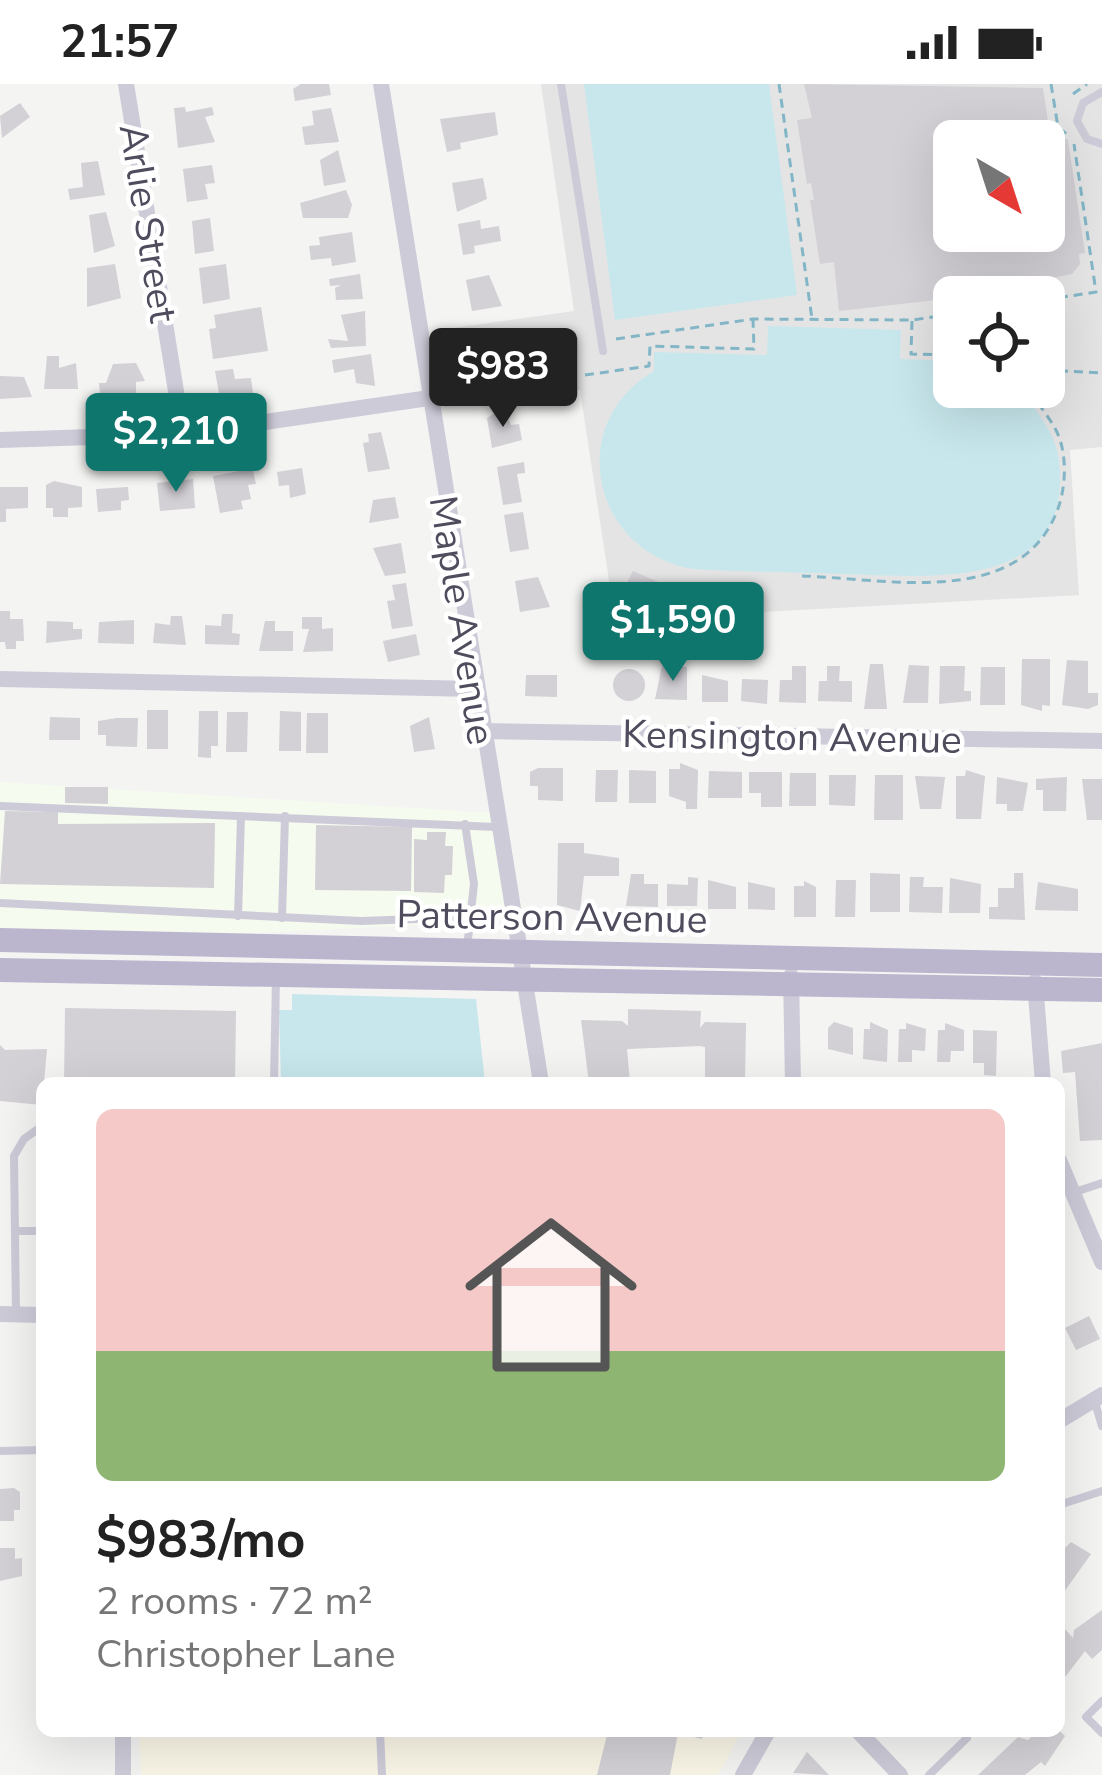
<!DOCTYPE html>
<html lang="en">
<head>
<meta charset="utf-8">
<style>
  :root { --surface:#fff; --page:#f2f2f2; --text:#222; --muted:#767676; --line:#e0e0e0; --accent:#0f766e }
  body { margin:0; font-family:"Nunito Sans",sans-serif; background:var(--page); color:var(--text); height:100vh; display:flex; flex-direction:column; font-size:45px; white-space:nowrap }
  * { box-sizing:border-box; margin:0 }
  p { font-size:39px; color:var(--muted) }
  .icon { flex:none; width:66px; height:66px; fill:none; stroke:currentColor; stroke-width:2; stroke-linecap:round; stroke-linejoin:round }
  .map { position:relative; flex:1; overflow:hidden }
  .panel { position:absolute; left:36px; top:993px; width:1029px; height:660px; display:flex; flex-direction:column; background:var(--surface); border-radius:18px; box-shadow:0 12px 48px #0002 }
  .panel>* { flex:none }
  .needle { width:78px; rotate:141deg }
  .controls { position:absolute; left:933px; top:36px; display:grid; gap:24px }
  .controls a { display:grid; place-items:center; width:132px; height:132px; border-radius:18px; background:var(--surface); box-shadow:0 12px 48px #0002; font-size:60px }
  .price { position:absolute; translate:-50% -102px; padding:0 27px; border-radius:12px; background:var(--accent); color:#fff; font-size:39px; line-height:78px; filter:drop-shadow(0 3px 6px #0008) }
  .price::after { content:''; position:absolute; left:50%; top:72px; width:36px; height:27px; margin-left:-18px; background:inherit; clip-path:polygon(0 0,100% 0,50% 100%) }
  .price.on { background:#222; color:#fff }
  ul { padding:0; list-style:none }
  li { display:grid; align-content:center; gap:24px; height:636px; padding:0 60px }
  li+li { border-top:3px solid var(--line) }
  li span { display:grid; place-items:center; height:372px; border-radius:18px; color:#555 }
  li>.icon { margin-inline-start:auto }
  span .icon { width:216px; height:216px; fill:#fffc; stroke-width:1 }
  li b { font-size:51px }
  .status { display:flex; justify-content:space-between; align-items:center; height:84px; padding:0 60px; background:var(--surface); direction:ltr }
  .status svg { height:33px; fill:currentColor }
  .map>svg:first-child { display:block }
  .commercial { fill:#f6fbef }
  .education { fill:#e5e4e4; fill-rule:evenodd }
  .medical { fill:#faf6e7 }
  .green { fill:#c7e7ec }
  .building { fill:#d3d0d6; fill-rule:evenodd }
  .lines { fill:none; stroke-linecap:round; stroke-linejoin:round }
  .path { stroke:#82b6c7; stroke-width:3; stroke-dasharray:9 6; stroke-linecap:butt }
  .service { stroke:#cdcbd8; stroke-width:8 }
  .minor { stroke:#cdcbd8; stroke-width:16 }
  .primary { stroke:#bbb5ce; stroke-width:24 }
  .labels { text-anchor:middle; stroke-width:9; stroke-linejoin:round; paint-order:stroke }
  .street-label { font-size:39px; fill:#504c5e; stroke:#fff }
</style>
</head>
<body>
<div class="status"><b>21:57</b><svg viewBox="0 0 49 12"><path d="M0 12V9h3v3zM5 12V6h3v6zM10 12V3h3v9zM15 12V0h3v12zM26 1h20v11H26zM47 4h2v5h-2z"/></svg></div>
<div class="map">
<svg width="1102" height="1691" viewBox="0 0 1102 1691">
  <rect width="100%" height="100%" fill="#f4f4f3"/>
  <path class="commercial" d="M0,698L492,729L527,836L0,861Z"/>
  <path class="education" d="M541,0H1102V363L1070,366L1079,511L615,536L580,306L445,323L431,247L574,227ZM954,57H1044V147H954ZM954,213H1044V303H954Z"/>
  <path class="medical" d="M139,1647H742L718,1691H141Z"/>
  <g class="green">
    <path d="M584,0H769L797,211L615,236Z"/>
    <path d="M768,242L901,246L900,275L954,277V303H1024C1034,329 1056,346 1059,377C1074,510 927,492 843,490C793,488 743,488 694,485C593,470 563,340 654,287V268L767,271Z"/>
    <path d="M292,910L476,915L485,999H281L279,926H292Z"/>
  </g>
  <g class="building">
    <path d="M301,0H329L331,11L295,17L293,5Z"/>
    <path d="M804,0L1043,4L1049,44L1068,56L1085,169L1079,170L1080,180L1072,190L945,215L839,227L834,178L820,180L810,116H814L811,99L807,100L797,36L812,34ZM954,57H1044V147H954Z"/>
    <path d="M20,19L30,33L2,54L0,32Z"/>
    <path d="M185,23L186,28L212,23L214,31L205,33L215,58L178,64L174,24Z"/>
    <path d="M331,24L339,58L305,61L302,43L314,41L312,27Z"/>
    <path d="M495,28L498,51L460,59L461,65L447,68L440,35Z"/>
    <path d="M338,66L346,98L324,102L320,76Z"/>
    <path d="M98,77L105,111L70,116L68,105L83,103L81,79Z"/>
    <path d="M212,81L215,99L205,100L208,115L187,118L183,85Z"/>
    <path d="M483,94L487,115L457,128L452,99Z"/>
    <path d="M346,106L352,121L348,134H303L300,119Z"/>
    <path d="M106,128L115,162L94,169L89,131Z"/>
    <path d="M210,134L214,167L195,170L192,137Z"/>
    <path d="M480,136L481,145L499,142L501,157L474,162L475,169L463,171L458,140Z"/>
    <path d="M352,148L356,178L332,182L331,174L311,176L309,162L320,161L319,153Z"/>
    <path d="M115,180L121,214L87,223V184Z"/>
    <path d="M226,180L230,215L203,220L199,184Z"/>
    <path d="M360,190L363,215L336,216L335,204L341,201L330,202L329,195Z"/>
    <path d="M489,191L502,222L472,227L466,196Z"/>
    <path d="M261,223L268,267L213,275L209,245L216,244L214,231Z"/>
    <path d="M365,227L366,262L331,264L328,255L348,257L341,231Z"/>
    <path d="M371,270L375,302L356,299L354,285L334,289L332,276Z"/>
    <path d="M47,272H59V284L76,279L78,305H44Z"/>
    <path d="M136,279L145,297L136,298V310L100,309L99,299H106L113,280Z"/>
    <path d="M233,285L235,295L251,294L253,309L221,320L215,287Z"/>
    <path d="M0,292L24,293L32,313L0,315Z"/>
    <path d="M503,324L511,341L519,340L522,356L492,364L487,334Z"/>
    <path d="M381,348L390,385L368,388L363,359L369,358L368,350Z"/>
    <path d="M524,378L525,389L517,390L522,418L503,421L497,383Z"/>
    <path d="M302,384L306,410L290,414L289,401L279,402L277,388Z"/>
    <path d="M245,386L253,387L256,400L248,401L251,415L241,417L243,425L220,429L213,392Z"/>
    <path d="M193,395L195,424L160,427L157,399Z"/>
    <path d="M54,397L82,403V423L68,424V433H53V424H46V401Z"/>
    <path d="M0,403H28V424L6,425V438H0Z"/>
    <path d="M128,403L129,416L121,417V426L98,428L96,405Z"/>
    <path d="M395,413L399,434L369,439L373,416Z"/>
    <path d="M523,428L529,465L510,468L504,431Z"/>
    <path d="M401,459L406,489L385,492L373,464Z"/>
    <path d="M633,487L663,500L649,528L619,514Z"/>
    <path d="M538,493L550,523L520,528L515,497Z"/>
    <path d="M406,499L413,542L392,545L387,517L395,516L392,501Z"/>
    <path d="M0,527H10V535H23L24,557H16V565H6L5,558H0Z"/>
    <path d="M222,530H233L232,549L240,550L239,561L205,560V541L221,542Z"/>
    <path d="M171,532H182L186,561L153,559L155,539L170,541Z"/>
    <path d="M302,533H322V545L333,544V567L303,568L309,545H302Z"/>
    <path d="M134,536V560L98,559L99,538Z"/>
    <path d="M47,537L73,538V545H82V555L46,559Z"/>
    <path d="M265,537H275V547H293V567H259Z"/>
    <path d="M416,550L420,571L388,578L383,557Z"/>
    <path d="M1022,575H1050V622L1042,621V627L1021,621Z"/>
    <path d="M1067,576L1088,577V609H1098V621L1088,625L1062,621Z"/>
    <path d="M870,580H883L887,625H864Z"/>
    <path d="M909,581L929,582L928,619H903Z"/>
    <path d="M662,582L687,583V616L655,615Z"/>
    <path d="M792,582H806V619L779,618L780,596H792Z"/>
    <path d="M827,582H840L839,597H852V618L818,617L819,597H827Z"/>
    <path d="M940,582H965L964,607H971V617L939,620Z"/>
    <path d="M981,583H1005V621H980Z"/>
    <circle cx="629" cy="601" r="16"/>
    <path d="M526,591H557V613L525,612Z"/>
    <path d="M702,591L728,597V618H702Z"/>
    <path d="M742,595L768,596L767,620L741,617Z"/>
    <rect x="147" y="626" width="21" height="39"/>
    <path d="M199,627H218V662H211V674L198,673Z"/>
    <path d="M280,627L301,628V667H279Z"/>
    <path d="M227,628H248L247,668H226Z"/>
    <path d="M307,629H328V669H306Z"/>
    <path d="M50,633L80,634V656H49Z"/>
    <path d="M429,633L435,665L414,668L410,642Z"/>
    <path d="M117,634H138L137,663L106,662V651H98V637Z"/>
    <path d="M680,679L698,686L697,725H686V718L669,712V685H680Z"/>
    <path d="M538,684H563V717L538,716V702H530V688Z"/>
    <path d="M596,686H618L617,718H595Z"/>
    <path d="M629,686L656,687V719H629Z"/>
    <path d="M966,686L985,692L981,735H956V692H965Z"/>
    <path d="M709,687L742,688V714H708Z"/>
    <path d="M749,688H782V723H761V709H749Z"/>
    <path d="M790,689H816V722H789Z"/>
    <path d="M829,691H856L855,722L829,721Z"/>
    <path d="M875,691H903V736H874Z"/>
    <path d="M915,692L945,693L941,725H920Z"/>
    <path d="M997,693L1028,699L1023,727H1007V720H996Z"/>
    <path d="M1067,693L1066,727H1043V706H1036V695Z"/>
    <path d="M1082,695H1102V736H1087Z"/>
    <path d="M65,703H108V720L65,719Z"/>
    <path d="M5,727L58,728V740L215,739L214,804L0,800Z"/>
    <path d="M316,741L412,743L411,807L315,806Z"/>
    <path d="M427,748H446L445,762H453L452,791H445L444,809L414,808V755L427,756Z"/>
    <path d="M558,759H584V769L619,774V792H584L580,827L557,821Z"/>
    <path d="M870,789L900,790V828H870Z"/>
    <path d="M1014,789H1023L1025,836L989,835V823H998V804H1014Z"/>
    <path d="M631,790H644V800H658V823L626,822Z"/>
    <path d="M688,793L698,794L697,822H667V800L688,801Z"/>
    <path d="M910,793H924L923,803H943L942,829L909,828Z"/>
    <path d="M950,794L981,800L980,829H949Z"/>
    <path d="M708,796L736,803V825H708Z"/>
    <path d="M836,796H856L855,833H835Z"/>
    <path d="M804,797L816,803V833H794V802H804Z"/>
    <path d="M748,798L775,804V826L748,825Z"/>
    <path d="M1038,798L1078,805V827L1035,826Z"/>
    <path d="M65,924L236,927L235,999H64Z"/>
    <path d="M628,925L701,927L700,944L705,938L746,939L745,999H705V963L700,962L627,965L630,999H589L581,936L622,937L628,942Z"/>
    <path d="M834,938L853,944V971L828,965V944Z"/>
    <path d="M870,938L888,946L887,978L863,975L864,945H870Z"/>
    <path d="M906,939L926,945L925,967L912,966V978H898L899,945H906Z"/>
    <path d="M945,939L964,946V967H951L950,978H937L938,946H945Z"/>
    <path d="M973,946L997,947L996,992L984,991V979H973Z"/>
    <path d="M1102,959V1056L1080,1057L1075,988L1063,989L1061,967Z"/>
    <path d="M0,961L5,966L47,965L42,1021L0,1017Z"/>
    <path d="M1089,1232L1100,1255L1076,1266L1065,1244Z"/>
    <path d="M14,1404L20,1408V1426H14V1437H0V1405Z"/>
    <path d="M1071,1458L1091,1470L1059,1515V1470Z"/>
    <path d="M0,1464H15V1475L22,1474V1492L0,1497Z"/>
    <path d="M1102,1526V1566L1092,1575L1085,1567L1059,1601V1551L1065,1545L1073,1554L1074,1546Z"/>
    <path d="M608,1647H704L702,1655L678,1649L670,1691H597Z"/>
    <path d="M1038,1647H1060L1065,1652L1045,1682L1041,1678L1025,1691H978L1018,1653L1028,1656Z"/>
    <path d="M807,1668L829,1691L793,1689Z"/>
  </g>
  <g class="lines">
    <g class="path">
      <path d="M779,0L812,235"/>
      <path d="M1051,0L1058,43L1069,52"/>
      <path d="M1073,10L1087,0"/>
      <path d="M1026,197L1028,213"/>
      <path d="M969,209L970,213"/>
      <path d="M1044,216L1096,208L1074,60"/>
      <path d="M912,237L911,270L954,271"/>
      <path d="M616,255L753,235L912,236L954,230"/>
      <path d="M1044,286L1102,289"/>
      <path d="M585,291L649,282L650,262L754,265L753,236"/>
      <path d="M802,492C883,494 1014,525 1055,432C1065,410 1067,382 1061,359C1055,337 1037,322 1029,303"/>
    </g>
    <g class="service">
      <path d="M561,0L603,267"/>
      <path d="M1102,8L1083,19L1077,37L1087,55L1102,60"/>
      <path d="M0,722L496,743"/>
      <path d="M465,740L474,800L467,864"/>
      <path d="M0,819L361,837L474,833"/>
      <path d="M238,832L241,732"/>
      <path d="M282,834L285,732"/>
      <path d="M274,999L276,894"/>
      <path d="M1072,1109L1102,1099"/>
      <path d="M15,1147H38"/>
      <path d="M16,1229L14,1072L24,1055L42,1042"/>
      <path d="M1094,1315L1102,1342"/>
      <path d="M0,1367L42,1366"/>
      <path d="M1059,1421L1102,1407"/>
      <path d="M1102,1617L1086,1633L1102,1649"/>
      <path d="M380,1647L382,1691"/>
      <path d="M929,1691L967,1654L963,1647"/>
    </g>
    <g class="minor">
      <path d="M126,0L183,350"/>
      <path d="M381,0L541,999"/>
      <path d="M0,356L183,350L565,294"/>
      <path d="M0,595L475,605"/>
      <path d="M481,647L1102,657"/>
      <path d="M791,892L793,999"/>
      <path d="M1035,898L1043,999"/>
      <path d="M1059,1076L1102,1178"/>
      <path d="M0,1230L42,1231"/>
      <path d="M1059,1337L1102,1311"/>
      <path d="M123,1647V1691"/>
      <path d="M858,1647L900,1691"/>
      <path d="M743,1691L768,1647"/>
    </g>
    <g class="primary">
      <path d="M0,856L1102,881"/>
      <path d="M0,886L1102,906"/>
    </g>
  </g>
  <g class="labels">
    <g class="street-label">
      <text transform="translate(149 139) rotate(81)" y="14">Arlie Street</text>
      <text transform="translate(463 536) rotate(81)" y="14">Maple Avenue</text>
      <text transform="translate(792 652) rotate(1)" y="14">Kensington Avenue</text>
      <text transform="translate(552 832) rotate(1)" y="14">Patterson Avenue</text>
    </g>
  </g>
</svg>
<div class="controls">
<a><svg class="needle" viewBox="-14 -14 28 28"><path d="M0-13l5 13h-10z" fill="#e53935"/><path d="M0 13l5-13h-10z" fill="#767676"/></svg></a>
<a><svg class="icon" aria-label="locate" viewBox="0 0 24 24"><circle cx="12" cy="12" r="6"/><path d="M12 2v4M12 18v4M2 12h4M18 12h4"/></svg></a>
</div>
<b class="price on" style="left:503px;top:346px">$983</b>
<b class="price" style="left:176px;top:411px">$2,210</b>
<b class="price" style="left:673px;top:600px">$1,590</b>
<section class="panel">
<ul>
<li><span style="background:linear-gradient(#f6c9c9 65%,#8fb573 0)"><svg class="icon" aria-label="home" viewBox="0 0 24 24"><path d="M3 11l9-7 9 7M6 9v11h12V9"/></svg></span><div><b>$983/mo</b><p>2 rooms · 72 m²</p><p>Christopher Lane</p></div></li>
</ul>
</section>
</div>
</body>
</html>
